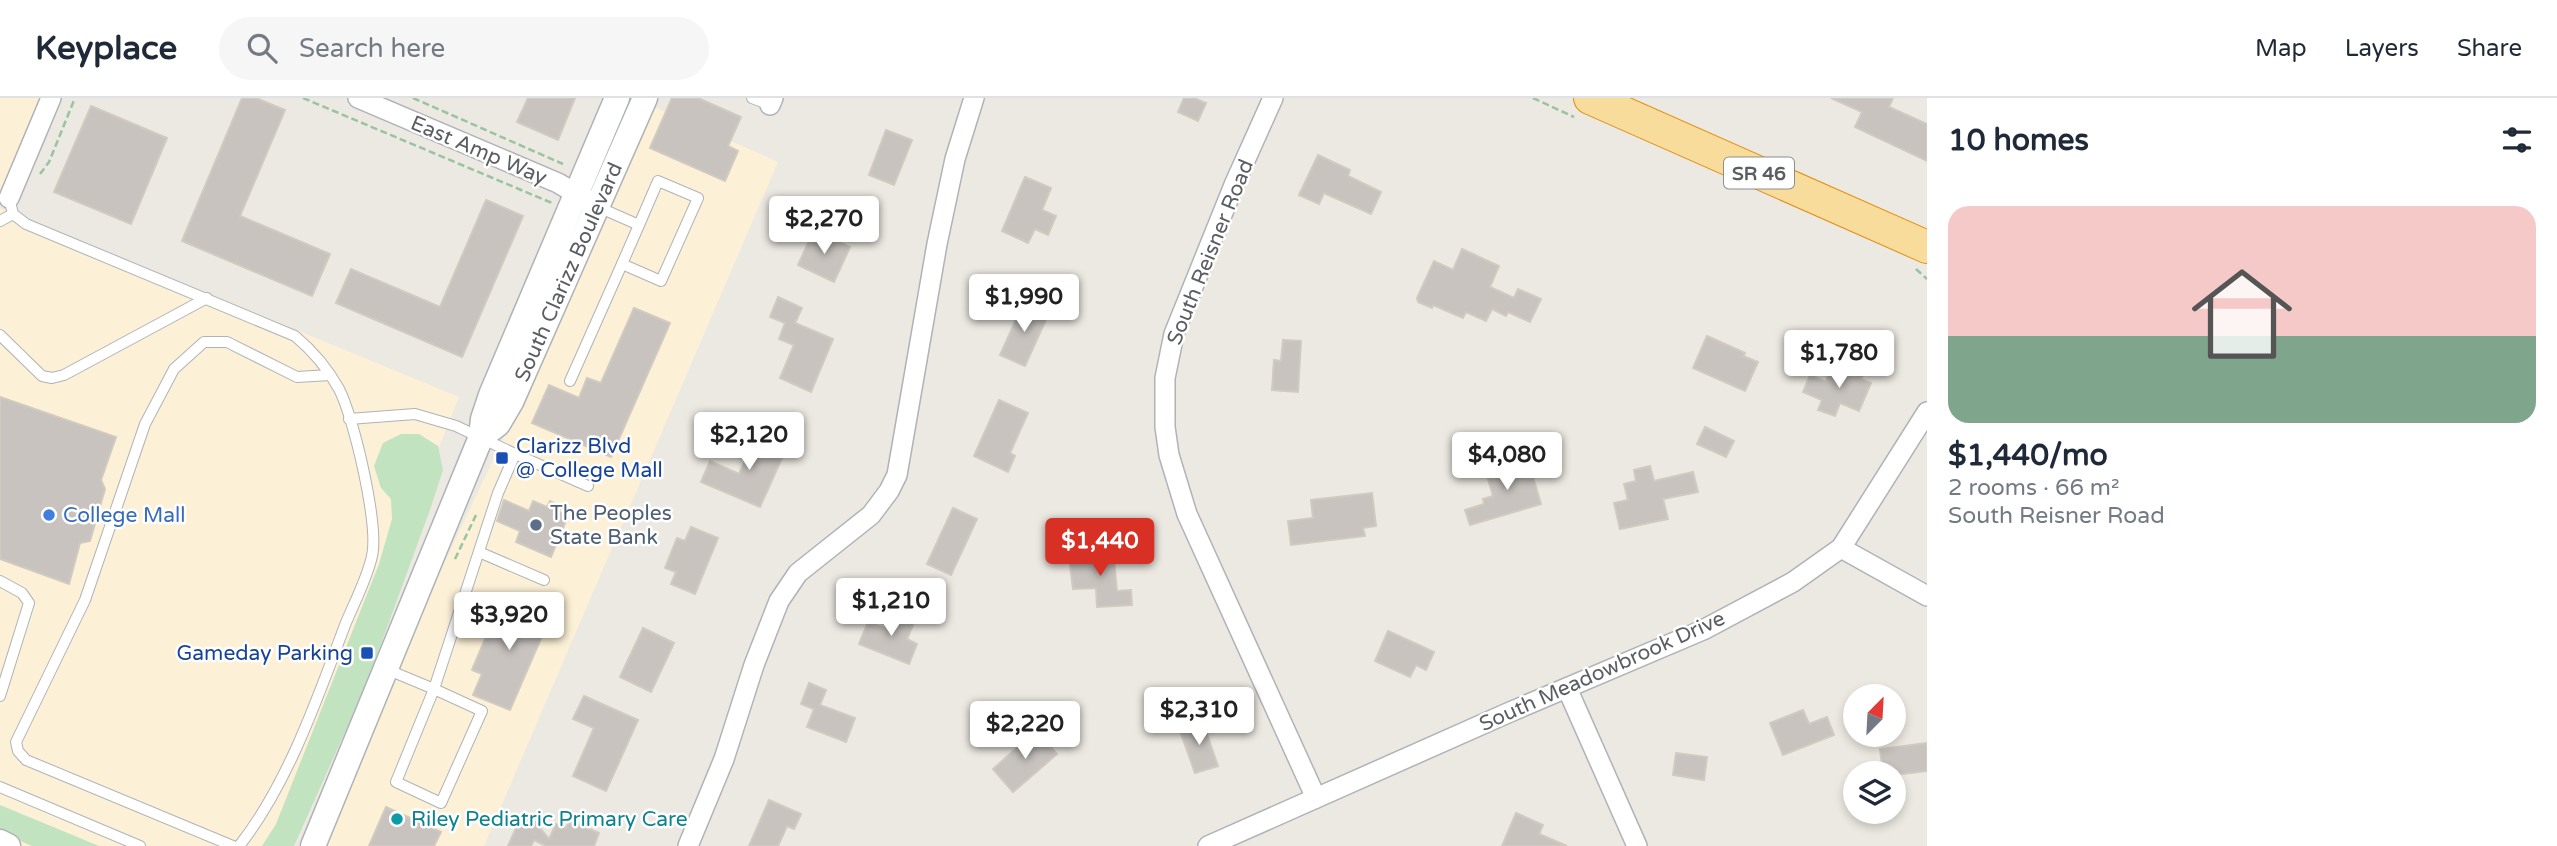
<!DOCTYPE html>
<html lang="en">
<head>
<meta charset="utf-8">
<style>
  :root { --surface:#fff; --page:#f6f6f7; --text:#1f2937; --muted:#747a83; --line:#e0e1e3; --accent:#d93025 }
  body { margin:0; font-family:"Varela Round",sans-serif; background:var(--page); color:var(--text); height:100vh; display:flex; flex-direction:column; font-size:26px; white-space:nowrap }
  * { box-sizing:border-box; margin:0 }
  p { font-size:23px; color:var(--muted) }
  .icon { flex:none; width:38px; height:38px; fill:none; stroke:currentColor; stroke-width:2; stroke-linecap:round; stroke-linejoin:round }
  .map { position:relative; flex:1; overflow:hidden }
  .panel { display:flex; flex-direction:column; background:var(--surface); width:630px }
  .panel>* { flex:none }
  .needle { width:46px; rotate:24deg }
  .buttons { position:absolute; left:1843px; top:586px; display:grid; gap:14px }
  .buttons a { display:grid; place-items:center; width:63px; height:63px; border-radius:50%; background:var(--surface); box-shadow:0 4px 10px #0003; font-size:35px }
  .price { position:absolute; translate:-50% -60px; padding:0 16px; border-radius:7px; background:#fff; color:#222; font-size:23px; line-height:46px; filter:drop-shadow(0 2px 4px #0008) }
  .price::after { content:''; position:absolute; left:50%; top:42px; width:21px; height:16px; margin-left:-10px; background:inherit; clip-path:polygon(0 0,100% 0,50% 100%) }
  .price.current { background:var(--accent); color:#fff }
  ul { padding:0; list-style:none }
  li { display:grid; align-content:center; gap:14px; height:371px; padding:0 21px }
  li+li { border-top:2px solid var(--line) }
  li span { display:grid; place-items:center; height:217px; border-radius:21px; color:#555 }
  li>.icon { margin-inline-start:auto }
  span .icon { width:126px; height:126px; fill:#fffc; stroke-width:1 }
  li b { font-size:30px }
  h2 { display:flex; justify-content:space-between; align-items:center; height:84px; padding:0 21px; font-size:30px }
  header { display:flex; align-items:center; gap:42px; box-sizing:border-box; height:98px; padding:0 35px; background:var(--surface); border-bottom:2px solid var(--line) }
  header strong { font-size:33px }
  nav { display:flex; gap:38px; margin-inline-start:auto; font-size:24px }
  .search { width:490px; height:63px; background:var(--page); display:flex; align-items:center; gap:18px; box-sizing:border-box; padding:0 24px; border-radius:38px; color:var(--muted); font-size:26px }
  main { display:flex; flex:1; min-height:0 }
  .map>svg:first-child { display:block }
  .commercial { fill:#fcf0d7 }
  .green { fill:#c2e3bf }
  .building { fill:#c8c3bf; stroke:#d0cac0; stroke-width:2 }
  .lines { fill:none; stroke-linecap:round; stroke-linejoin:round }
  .service-casing { stroke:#afb3b7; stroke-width:12 }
  .minor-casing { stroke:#afb3b7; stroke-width:22 }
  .tertiary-casing { stroke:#afb3b7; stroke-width:27 }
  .trunk-casing { stroke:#e28c0c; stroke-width:34 }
  .path { stroke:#99c3a1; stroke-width:2.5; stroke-dasharray:7 3.5; stroke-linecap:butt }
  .service { stroke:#fff; stroke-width:10 }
  .minor { stroke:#fff; stroke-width:19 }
  .tertiary { stroke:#fff; stroke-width:24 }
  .trunk { stroke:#f8dc9b; stroke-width:32 }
  .transit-dot { fill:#1a4fb4; stroke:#fff; stroke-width:2.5 }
  .shop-dot { fill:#3f7fe0; stroke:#fff; stroke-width:2.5 }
  .service-dot { fill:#5c6f8a; stroke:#fff; stroke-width:2.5 }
  .culture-dot { fill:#0f9aa8; stroke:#fff; stroke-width:2.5 }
  .labels { text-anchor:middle; stroke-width:5; stroke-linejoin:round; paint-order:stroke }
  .shield { fill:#fff; stroke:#8c8e91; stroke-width:2 }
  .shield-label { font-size:19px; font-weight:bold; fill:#5a5e62 }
  .street-label { font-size:21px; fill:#5a5e62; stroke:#fff }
  .transit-label { font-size:21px; fill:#164399; stroke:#fff; text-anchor:start }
  .service-label { font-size:21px; fill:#4e5e75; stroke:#fff; text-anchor:start }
  .shop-label { font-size:21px; fill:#366cbe; stroke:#fff; text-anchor:start }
  .culture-label { font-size:21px; fill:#0d838f; stroke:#fff; text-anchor:start }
</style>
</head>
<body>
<header>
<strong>Keyplace</strong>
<div class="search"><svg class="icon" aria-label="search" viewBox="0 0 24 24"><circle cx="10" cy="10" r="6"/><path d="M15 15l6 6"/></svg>Search here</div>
<nav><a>Map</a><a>Layers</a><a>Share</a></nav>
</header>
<main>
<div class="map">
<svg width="1927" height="748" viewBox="0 0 1927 748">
  <rect width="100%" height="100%" fill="#ece9e2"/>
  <g class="commercial">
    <path d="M0,0H55L0,107Z"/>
    <path d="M648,6L778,64L484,748H327L396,567L503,341Z"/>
    <path d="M0,110L459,299L279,748H0Z"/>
  </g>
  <g class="green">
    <path d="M401,336H419L438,348L443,372L431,409L366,587L294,748H262L276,726L379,466L392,421L391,401L381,390L374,368L383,345Z"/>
    <path d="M0,707L99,748H32L0,734Z"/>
  </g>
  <g class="building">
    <path d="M242,0H256L285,12L240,118L330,156L312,198L182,143Z"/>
    <path d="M528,0H575L558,42L517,24Z"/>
    <path d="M672,0H698L741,19L728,48L738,53L725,83L650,50Z"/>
    <path d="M1184,0H1194L1206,5L1198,23L1178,14Z"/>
    <path d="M1831,0H1893L1889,9L1927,26V63L1855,29L1862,14Z"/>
    <path d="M91,8L167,40L131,126L54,94Z"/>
    <path d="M886,32L912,42L894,87L869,77Z"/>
    <path d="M1318,57L1350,72L1348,78L1381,94L1371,116L1324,95L1319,106L1299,97Z"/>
    <path d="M1025,79L1051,90L1042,112L1056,118L1048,137L1035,131L1028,145L1002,133Z"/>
    <path d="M486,102L523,118L462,259L336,205L351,171L440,209Z"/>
    <path d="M850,120L866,126L859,141L843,134Z"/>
    <path d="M814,132L850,149L834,184L798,167Z"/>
    <path d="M1462,151L1499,168L1490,189L1514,200L1518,191L1541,201L1530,224L1508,214L1506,218L1492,211L1486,223L1466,214L1463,220L1433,207L1432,210L1418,204L1417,200L1434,163L1453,172Z"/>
    <path d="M778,199L802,210L795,225L833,241L811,294L780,280L794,247L779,241L785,225L770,219Z"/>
    <path d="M1024,204L1049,215L1025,268L1000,257Z"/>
    <path d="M634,210L670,225L611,359L532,325L549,287L579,300L587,280L601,285Z"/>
    <path d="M1707,238L1745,255L1743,258L1758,264L1745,293L1693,270Z"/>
    <path d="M1283,242L1301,243L1298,294L1272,292L1274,262L1281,263Z"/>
    <path d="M1843,267L1864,275L1861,281L1871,285L1859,313L1840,305L1835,318L1818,312L1822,302L1803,294L1810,277L1826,284L1831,269L1841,273Z"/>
    <path d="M0,299L116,339L101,382L105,391L90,443L80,445L69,486L0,461Z"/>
    <path d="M999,302L1028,315L1010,355L1015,358L1008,374L974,358Z"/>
    <path d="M1705,329L1734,343L1726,359L1697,346Z"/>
    <path d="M757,336L787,349L760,409L701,384L710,363L739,376Z"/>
    <path d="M1527,359L1541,406L1470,427L1465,412L1484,406L1483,401L1493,398L1485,371Z"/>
    <path d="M1650,368L1654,383L1693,374L1698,394L1663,401L1668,421L1620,431L1614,405L1628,402L1624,386L1636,383L1634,372Z"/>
    <path d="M1372,395L1376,428L1363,430L1365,438L1291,447L1288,423L1313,420L1311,402Z"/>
    <path d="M504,402L529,413L533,403L547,409L550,403L561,408L559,414L568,418L551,459L516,444L520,433L497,423Z"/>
    <path d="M953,410L977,421L951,477L927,466Z"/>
    <path d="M691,429L718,440L695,496L671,486L676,474L665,470L677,440L685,443Z"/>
    <path d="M1113,451L1117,493L1131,492L1132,507L1097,509L1096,490L1073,491L1070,466L1078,465L1077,455Z"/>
    <path d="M514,499L552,515L510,612L473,597L482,576L472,572L498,510L508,514Z"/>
    <path d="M894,513L915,522L907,541L917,546L909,566L859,546L868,524L886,531Z"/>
    <path d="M643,530L674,545L651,594L620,579Z"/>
    <path d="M1388,533L1434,554L1426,572L1416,567L1410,579L1375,563Z"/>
    <path d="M809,585L826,592L820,607L855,620L846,644L807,629L814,611L801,606Z"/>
    <path d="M584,598L638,622L606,693L573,678L594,630L573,621Z"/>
    <path d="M1803,612L1809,626L1827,619L1834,637L1783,657L1770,625Z"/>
    <path d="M1202,622L1218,668L1195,675L1179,630Z"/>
    <path d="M1036,633L1057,656L1013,694L993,671Z"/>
    <path d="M1927,645V673L1894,677L1883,676L1880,651Z"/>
    <path d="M1676,655L1707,659L1704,682L1673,677Z"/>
    <path d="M769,702L801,716L794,731L787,728L778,748H749Z"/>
    <path d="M386,709L441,734L434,748H369Z"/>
    <path d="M1516,715L1543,727L1539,736L1567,748H1502Z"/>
    <path d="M530,718L549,741L556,726L566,730L570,722L599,735L594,748H546L534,742L531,748H508L516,730Z"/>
  </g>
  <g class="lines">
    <defs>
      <g id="service">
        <path d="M752,0L770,7"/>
        <path d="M9,100L13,116L26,126L295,238C313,253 328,271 339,291C354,320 379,427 372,458C367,481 354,505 345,527C318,599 287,688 239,748"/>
        <path d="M598,109L639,127L658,83L698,100L661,183L622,166L639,127"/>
        <path d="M0,123L13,116"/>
        <path d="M0,237L42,278L52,280L64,277L207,200"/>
        <path d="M570,283L622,166"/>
        <path d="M349,321L415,316L456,328L515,356L498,395L434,591L386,571"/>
        <path d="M515,356L588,388"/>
        <path d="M479,454L544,482"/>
        <path d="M0,483L22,495L29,505L0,598"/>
        <path d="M434,591L482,613L441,705L396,684Z"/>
        <path d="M0,689L140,748"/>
        <path d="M233,748L26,662L18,653L16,644L85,502L145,326L174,271L204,244H227L297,279L330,277"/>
      </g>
      <g id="minor">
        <path d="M358,0L558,85L587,102"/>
        <path d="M1273,0L1234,87L1174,236L1165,280V329L1169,357L1187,416L1316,700"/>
        <path d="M770,7L773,0"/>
        <path d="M9,100L51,0"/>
        <path d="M1841,450L1927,498"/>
        <path d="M1567,590L1637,748"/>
        <path d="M688,748L724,661L754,567L779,503L798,475L871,417L889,393L897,377L937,146L955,61L974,0"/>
        <path d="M1208,748L1510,614L1703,532L1793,484L1841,450L1927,314"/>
      </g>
      <g id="tertiary">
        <path id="s1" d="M481,339L498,326L511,304L645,0"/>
        <path d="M0,744L8,748"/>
        <path d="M313,748L481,339L483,321L491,297L617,0"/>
      </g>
      <path id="trunk" d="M1590,0L1927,149"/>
    </defs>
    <use href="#service" class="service-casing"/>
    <use href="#minor" class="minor-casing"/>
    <use href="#tertiary" class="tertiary-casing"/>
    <use href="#trunk" class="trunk-casing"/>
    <g class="path">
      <path d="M303,0L552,105"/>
      <path d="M413,0L563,66"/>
      <path d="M1533,0L1574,19"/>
      <path d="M40,76L49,64L75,0"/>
      <path d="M1916,171L1927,181"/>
      <path d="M455,461L476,417"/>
    </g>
    <use href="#service" class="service"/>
    <use href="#minor" class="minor"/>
    <use href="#tertiary" class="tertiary"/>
    <use href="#trunk" class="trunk"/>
  </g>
  <g class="transit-dot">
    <rect x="495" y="353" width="14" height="14" rx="3.5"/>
    <rect x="360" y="548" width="14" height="14" rx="3.5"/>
  </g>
  <circle class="shop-dot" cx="49" cy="417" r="7"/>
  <circle class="service-dot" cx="536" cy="427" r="7"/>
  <circle class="culture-dot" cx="397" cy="721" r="7"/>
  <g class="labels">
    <rect class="shield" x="1724" y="59.5" width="70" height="31" rx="5"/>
    <g class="shield-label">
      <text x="1759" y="82">SR 46</text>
    </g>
    <g class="street-label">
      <text transform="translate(479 52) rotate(23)" y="7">East Amp Way</text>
      <text transform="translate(1210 154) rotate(-68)" y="7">South Reisner Road</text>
      <text dy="7" stroke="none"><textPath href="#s1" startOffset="189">South Clarizz Boulevard</textPath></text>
      <text transform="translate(1602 573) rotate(-24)" y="7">South Meadowbrook Drive</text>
    </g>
    <g class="transit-label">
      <text x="516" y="355">Clarizz Blvd<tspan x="516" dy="24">@ College Mall</tspan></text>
      <text x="353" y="562" text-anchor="end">Gameday Parking</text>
    </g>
    <g class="service-label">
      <text x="550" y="422">The Peoples<tspan x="550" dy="24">State Bank</tspan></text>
    </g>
    <g class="shop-label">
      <text x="63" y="424">College Mall</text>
    </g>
    <g class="culture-label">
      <text x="411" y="728">Riley Pediatric Primary Care</text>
    </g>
  </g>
</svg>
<div class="buttons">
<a><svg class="needle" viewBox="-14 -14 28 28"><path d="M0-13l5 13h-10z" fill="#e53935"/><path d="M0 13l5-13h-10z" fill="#747a83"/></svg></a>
<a><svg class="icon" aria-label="layers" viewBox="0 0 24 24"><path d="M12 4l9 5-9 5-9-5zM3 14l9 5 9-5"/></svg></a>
</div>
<b class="price" style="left:824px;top:158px">$2,270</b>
<b class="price" style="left:1024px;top:236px">$1,990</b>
<b class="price" style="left:1839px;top:292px">$1,780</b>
<b class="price" style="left:749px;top:374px">$2,120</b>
<b class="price" style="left:1507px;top:394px">$4,080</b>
<b class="price current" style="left:1100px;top:480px">$1,440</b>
<b class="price" style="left:891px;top:540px">$1,210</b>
<b class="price" style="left:509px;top:554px">$3,920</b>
<b class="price" style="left:1199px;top:649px">$2,310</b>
<b class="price" style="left:1025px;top:663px">$2,220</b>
</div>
<section class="panel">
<h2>10 homes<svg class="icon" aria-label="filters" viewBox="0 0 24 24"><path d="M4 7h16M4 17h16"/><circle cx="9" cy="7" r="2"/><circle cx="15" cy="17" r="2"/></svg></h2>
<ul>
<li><span style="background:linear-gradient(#f6c9c9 60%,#7fa58c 0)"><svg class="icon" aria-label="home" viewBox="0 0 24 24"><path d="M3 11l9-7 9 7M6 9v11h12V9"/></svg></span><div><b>$1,440/mo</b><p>2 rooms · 66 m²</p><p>South Reisner Road</p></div></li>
</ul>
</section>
</main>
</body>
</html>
